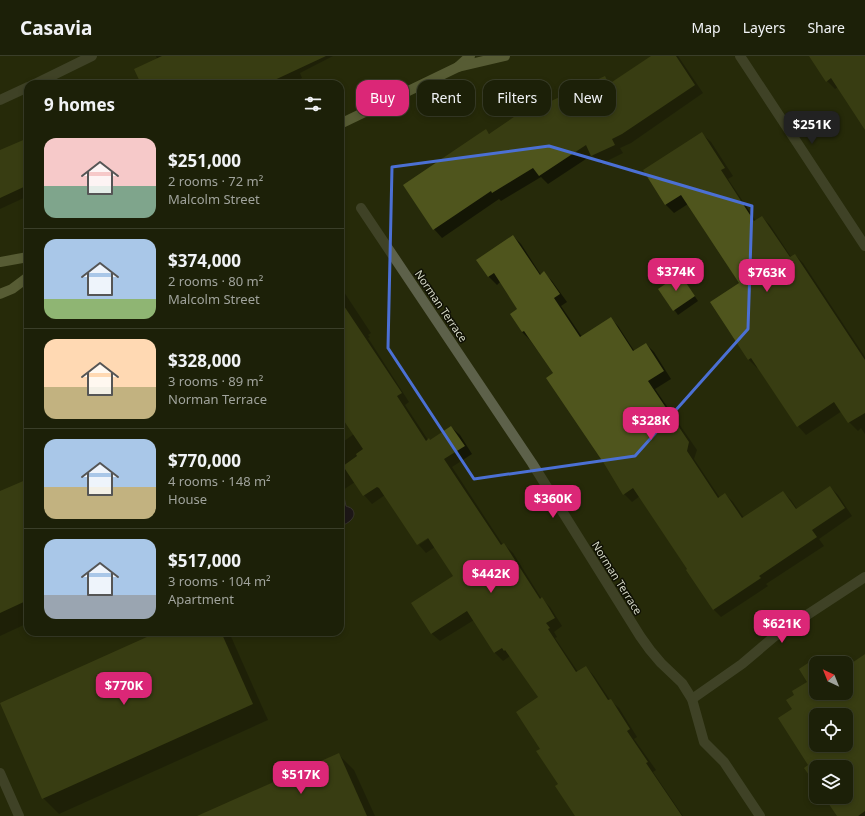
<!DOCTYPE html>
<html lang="en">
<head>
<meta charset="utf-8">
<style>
  :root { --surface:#1c2008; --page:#252812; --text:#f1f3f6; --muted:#a0a39c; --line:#3a3e29; --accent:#db2777 }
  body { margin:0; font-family:"Noto Sans",sans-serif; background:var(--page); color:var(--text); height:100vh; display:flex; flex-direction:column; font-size:15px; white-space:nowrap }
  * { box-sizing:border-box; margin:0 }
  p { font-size:13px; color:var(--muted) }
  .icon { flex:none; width:22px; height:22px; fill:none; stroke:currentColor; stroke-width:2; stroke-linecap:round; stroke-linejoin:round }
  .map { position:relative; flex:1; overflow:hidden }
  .details { position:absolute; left:24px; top:24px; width:320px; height:556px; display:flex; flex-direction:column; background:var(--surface); border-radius:12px; box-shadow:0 2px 6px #0003,0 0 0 1px var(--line) }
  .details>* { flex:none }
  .guide { position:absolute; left:356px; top:24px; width:380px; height:36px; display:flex; gap:8px }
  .needle { width:26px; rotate:317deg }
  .tools { position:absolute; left:809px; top:600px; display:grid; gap:8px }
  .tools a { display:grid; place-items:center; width:44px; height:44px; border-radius:8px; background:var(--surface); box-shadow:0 2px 6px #0003,0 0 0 1px var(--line); font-size:20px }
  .price { position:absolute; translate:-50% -34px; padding:0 9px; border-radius:8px; background:var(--accent); color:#fff; font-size:13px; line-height:26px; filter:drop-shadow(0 1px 2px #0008) }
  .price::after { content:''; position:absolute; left:50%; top:24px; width:12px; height:9px; margin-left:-6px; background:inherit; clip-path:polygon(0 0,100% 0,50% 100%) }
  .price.current { background:#222; color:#fff }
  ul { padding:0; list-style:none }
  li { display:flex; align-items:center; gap:12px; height:100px; padding:0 20px }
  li+li { border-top:1px solid var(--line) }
  li span { display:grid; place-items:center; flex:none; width:112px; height:80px; border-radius:12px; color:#555 }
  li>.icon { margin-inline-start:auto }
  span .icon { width:48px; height:48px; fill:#fffc; stroke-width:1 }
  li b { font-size:17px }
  h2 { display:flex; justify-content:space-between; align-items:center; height:48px; padding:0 20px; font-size:17px }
  .tag { padding:0 14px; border-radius:12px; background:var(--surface); box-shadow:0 2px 6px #0003,0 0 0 1px var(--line); font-size:14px; line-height:36px }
  .tag.current { background:var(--accent); color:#fff }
  header { display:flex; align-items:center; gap:24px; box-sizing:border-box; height:56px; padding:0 20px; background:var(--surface); border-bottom:1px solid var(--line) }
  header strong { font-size:19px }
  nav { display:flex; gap:22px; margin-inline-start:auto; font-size:14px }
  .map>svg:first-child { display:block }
  .water { fill:#130129; stroke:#4d4258 }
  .shadow { fill:#0007; fill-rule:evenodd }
  .building { fill:#4f551d; fill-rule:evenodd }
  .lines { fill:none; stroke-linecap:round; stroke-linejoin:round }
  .service { stroke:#5d614a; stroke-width:10 }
  .minor { stroke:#5d614a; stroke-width:10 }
  .primary { stroke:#929969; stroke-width:10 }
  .marked { fill:none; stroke:#4b70d4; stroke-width:3; stroke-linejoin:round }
  .labels { text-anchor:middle; stroke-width:3; stroke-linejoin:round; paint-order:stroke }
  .street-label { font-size:11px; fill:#d5d8c6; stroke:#101105 }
</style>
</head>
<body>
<header>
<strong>Casavia</strong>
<nav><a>Map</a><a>Layers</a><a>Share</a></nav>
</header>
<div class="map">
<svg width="865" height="760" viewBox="0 0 865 760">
  <rect width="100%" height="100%" fill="#262a0a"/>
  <path class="water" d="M340,435L343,436L346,450C348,451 350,451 352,453C358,460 349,467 343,469L340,468Z"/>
  <g class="shadow">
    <path d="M156,0H333L300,17L302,22L290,28H142L157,3Z"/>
    <path d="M652,0H678L703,37L631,87L620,92L623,97L601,108L592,99L548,128L541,121L501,145L499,143L442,182L434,173L486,75L490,78L536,53L605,21L611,28Z"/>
    <path d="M820,0H865V68L838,31L835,33L827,25Z"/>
    <path d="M702,78L711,86L733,120L728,123L756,165L762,161L770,169L791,201L795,199L803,207L865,301V378L861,372L858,375L849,366L842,355L806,379L798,370L758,311L757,312L749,304L712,246L740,227L688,148L674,157L666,149L645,114Z"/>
    <path d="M28,83V140L0,153V95Z"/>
    <path d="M513,180L521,188L541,219L544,217L552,225L567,246L561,250L582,281L610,262L618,270L635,296L646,288L654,296L671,323L655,333L697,394L694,403L720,442L725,438L733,446L744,462L783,436L791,444L797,453L830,431L838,439L852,460L819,483L824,490L766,528L768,530L721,561L713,553L640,440L632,446L624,438L554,318L530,284L522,276L518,254L500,226L497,229L489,221L478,204Z"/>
    <path d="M680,219L698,245L678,259L659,233Z"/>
    <path d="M340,230L371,277L368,279L370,281L368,282L409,346L405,349L428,384L430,385L451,371L460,379L472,398L452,411L503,489L504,488L513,497L541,542L550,551L557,562L562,570L554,576L557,581L555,582L578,616L586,611L594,620L610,644L619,652L637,681L634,683L656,714L653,716L683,760H578L559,728L541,693L539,642L510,600L503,605L495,597L474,564L440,585L431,577L454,521L435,491L426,497L419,489L432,480L431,479L418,487V489L385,439L372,448L364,439L355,426L340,436V388L354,378L340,357Z"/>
    <path d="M28,424V567L0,580V437Z"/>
    <path d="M160,576H229L268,664L59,758L43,742Z"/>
    <path d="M865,598V760H838L825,741H846V711H816V727L793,653L796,639L809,626L800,613L819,600L826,607H816V637H846V612ZM816,659H846V689H816Z"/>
    <path d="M338,698L354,714L375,760H199Z"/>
  </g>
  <g class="building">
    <path d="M162,0H326L266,28H141L134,13Z"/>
    <path d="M651,0H676L695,29L622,78L612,83L615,89L591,100L586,89L539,120L533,112L492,137L491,135L433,174L403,129L477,79L486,73L489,78L533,48L536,52L605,20L609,28Z"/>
    <path d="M809,0H865V74L831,22L826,26Z"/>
    <path d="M702,76L725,112L721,114L754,165L762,160L790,201L795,198L865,304V357L848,367L834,346L797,371L751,302L748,304L710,246L739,227L681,139L665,149L643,114Z"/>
    <path d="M28,82V129L0,142V94Z"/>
    <path d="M513,179L540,219L544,215L560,238L554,242L580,281L611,261L633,295L646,287L664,315L648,325L689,386L687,395L718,442L725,437L742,462L783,435L796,453L830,430L845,452L812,474L817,481L759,520L761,522L713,554L686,514L687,513L633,432L623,439L605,409L546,322L553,317L524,275L522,276L510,258L517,253L494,217L488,221L476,204Z"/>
    <path d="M680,218L695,240L673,255L658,233Z"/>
    <path d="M340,244L402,337L397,340L426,385L429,382L430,384L451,370L465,390L444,403L501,489L504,487L540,543L542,541L549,552L555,562L546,567L550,572L548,573L576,616L586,610L608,644L611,643L630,673L627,675L648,706L646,707L682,760H575L555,730L558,728L536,695L540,693L516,656L538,641L505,594L504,595L502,592L494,597L467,555L431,578L411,547L453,520L428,482L417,489L379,432L377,431L363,440L343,410L357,400L356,398L363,393L340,359Z"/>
    <path d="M28,423V544L0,557V435Z"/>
    <path d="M158,576H221L253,648L42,743L0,647Z"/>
    <path d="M865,598V755L858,760H837L824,741H846V711H816V729L804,712L808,709L778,662L792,653L786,644L794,639L792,635L807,626L799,613L820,599L825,607H816V637H846V611ZM816,659H846V689H816Z"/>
    <path d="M339,697L367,760H197Z"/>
  </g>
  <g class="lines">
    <g class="service">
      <path d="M35,28L92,0"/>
      <path d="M0,44L28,31"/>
      <path d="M0,717L19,760"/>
    </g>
    <g class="minor">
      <path d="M740,0L865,190"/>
      <path d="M361,152L532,407L640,580L650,594L661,607L682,627L692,643L704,686L724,706L760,760"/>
      <path d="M692,643L742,608L775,580L865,521"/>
    </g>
    <g class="primary">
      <path d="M458,11L470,0"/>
      <path d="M340,68L458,11L505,0"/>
      <path d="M0,206L28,201"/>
      <path d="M0,238L12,233L28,221"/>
    </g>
  </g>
  <path d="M0 0H865V760H0ZM549,90L752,150L748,273L635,400L474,423L388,292L392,111Z" fill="#262a0a" fill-opacity=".55" fill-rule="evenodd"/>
  <path class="marked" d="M549,90L752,150L748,273L635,400L474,423L388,292L392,111Z"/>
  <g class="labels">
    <g class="street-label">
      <text transform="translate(441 250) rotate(56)" y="4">Norman Terrace</text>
      <text transform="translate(617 522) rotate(58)" y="4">Norman Terrace</text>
    </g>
  </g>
</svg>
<div class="tools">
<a><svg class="needle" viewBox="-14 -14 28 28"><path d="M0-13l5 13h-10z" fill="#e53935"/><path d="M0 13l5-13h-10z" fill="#a0a39c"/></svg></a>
<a><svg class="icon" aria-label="locate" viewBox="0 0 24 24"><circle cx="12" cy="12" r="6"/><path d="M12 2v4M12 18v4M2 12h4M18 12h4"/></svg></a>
<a><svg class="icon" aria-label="layers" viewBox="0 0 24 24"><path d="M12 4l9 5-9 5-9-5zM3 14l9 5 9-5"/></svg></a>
</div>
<b class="price current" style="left:812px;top:89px">$251K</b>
<b class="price" style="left:676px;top:236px">$374K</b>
<b class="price" style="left:767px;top:237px">$763K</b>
<b class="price" style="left:651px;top:385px">$328K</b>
<b class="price" style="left:553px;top:463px">$360K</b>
<b class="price" style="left:491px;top:538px">$442K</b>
<b class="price" style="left:782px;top:588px">$621K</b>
<b class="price" style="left:124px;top:650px">$770K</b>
<b class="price" style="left:301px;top:739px">$517K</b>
<div class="guide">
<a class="tag current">Buy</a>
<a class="tag">Rent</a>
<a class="tag">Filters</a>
<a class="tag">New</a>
</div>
<section class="details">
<h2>9 homes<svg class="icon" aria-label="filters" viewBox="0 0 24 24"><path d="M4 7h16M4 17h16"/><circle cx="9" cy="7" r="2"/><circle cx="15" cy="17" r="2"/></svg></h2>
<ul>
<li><span style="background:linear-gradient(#f6c9c9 60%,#7fa58c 0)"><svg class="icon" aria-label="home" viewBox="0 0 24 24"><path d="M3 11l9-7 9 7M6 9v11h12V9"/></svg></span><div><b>$251,000</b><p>2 rooms · 72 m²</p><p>Malcolm Street</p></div></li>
<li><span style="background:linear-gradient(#a9c7e8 75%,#8fb573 0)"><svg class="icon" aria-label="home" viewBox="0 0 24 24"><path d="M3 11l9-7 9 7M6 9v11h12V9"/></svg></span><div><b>$374,000</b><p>2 rooms · 80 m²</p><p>Malcolm Street</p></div></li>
<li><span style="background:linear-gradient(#ffd9b3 60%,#c2b280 0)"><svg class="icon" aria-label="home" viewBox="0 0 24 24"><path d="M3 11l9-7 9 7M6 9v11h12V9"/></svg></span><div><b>$328,000</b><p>3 rooms · 89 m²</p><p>Norman Terrace</p></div></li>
<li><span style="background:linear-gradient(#a9c7e8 60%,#c2b280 0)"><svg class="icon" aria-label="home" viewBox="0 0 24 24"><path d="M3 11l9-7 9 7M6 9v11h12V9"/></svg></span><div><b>$770,000</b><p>4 rooms · 148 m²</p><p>House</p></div></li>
<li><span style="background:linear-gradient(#a9c7e8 70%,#9aa5b1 0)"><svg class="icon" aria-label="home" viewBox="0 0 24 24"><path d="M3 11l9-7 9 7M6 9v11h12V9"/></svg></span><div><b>$517,000</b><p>3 rooms · 104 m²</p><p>Apartment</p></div></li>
</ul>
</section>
</div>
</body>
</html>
